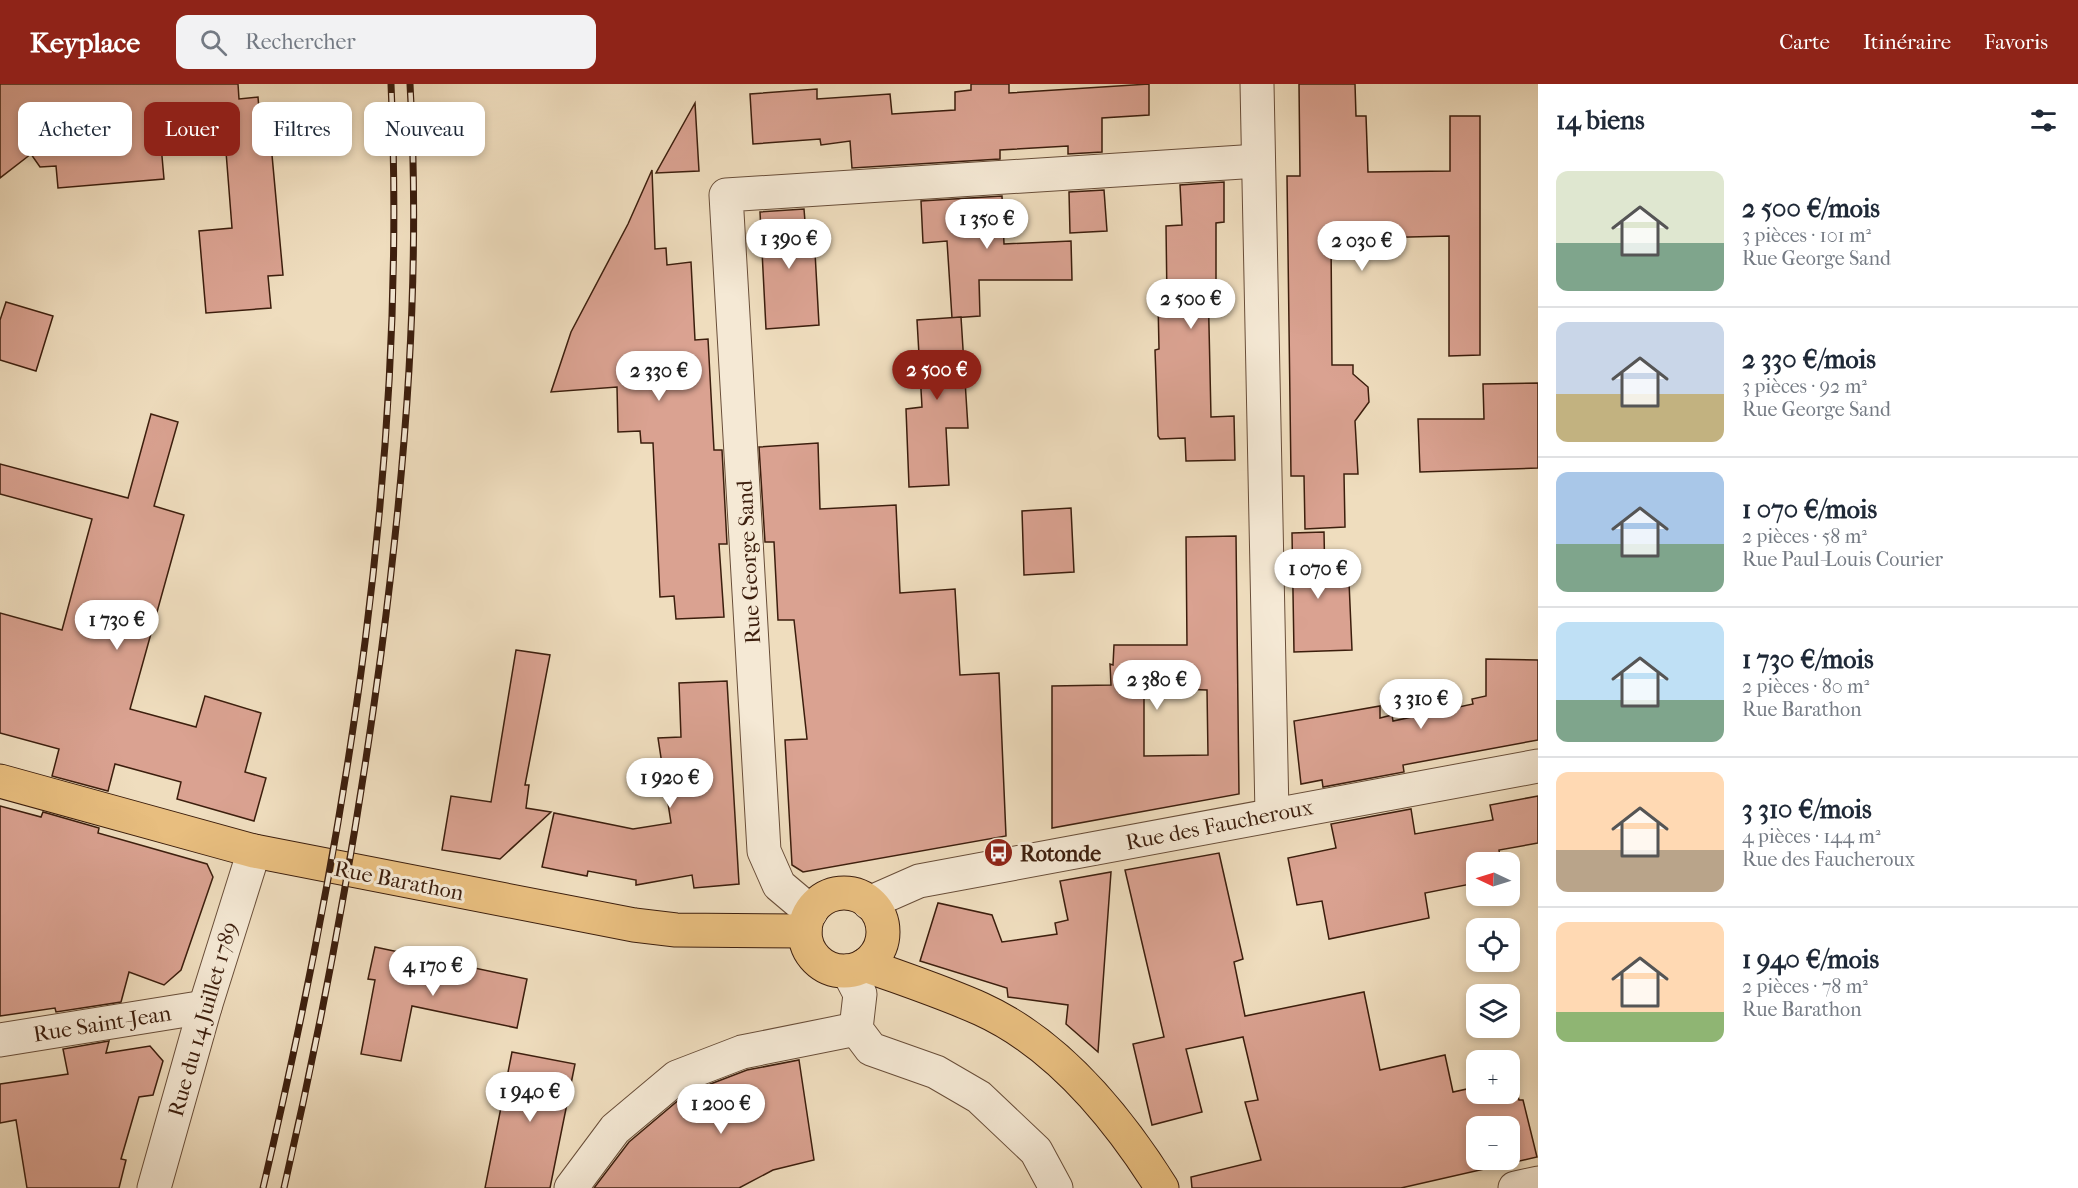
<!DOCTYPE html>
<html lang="fr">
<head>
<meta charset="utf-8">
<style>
  :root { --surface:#fff; --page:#f2f2f3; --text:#1f2937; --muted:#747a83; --line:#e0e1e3; --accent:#8f2418 }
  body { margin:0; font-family:"IM FELL French Canon",serif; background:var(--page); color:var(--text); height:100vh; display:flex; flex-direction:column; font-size:22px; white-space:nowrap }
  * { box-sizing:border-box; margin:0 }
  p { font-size:20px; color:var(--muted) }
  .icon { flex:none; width:33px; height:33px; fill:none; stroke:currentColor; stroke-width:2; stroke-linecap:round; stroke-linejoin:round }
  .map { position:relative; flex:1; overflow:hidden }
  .sheet { display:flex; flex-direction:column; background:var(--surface); width:540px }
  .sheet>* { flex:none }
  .guide { position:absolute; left:18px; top:18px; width:570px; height:54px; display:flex; gap:12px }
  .needle { width:39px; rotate:274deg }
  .fabs { position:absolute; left:1466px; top:768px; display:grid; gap:12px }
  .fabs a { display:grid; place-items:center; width:54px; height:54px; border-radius:12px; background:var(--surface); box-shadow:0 3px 9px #0003; font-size:30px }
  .price { position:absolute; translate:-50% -51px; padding:0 14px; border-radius:21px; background:#fff; color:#222; font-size:20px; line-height:39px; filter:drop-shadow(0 2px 3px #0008) }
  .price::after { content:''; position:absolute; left:50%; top:36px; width:18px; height:14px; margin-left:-9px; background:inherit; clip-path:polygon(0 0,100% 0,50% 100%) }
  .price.current { background:var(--accent); color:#fff }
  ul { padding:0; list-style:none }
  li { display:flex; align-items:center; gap:18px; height:150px; padding:0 18px }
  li+li { border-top:2px solid var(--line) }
  li span { display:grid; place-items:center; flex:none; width:168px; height:120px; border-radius:12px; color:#555 }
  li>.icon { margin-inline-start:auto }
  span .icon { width:72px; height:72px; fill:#fffc; stroke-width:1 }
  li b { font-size:26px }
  h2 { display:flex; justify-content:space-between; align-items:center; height:72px; padding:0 18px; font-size:26px }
  .pill { padding:0 21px; border-radius:12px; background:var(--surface); box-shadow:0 3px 9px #0003; font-size:21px; line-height:54px }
  .pill.current { background:var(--accent); color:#fff }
  header { display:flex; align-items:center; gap:36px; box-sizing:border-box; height:84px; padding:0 30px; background:var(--accent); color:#fff }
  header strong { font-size:28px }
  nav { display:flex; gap:33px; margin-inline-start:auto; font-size:21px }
  .search { width:420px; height:54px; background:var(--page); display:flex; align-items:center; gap:15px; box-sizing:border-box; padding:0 21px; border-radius:12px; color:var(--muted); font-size:22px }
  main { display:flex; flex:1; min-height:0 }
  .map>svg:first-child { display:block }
  .building { fill:#daa291; stroke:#3c1e0d; stroke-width:1.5; fill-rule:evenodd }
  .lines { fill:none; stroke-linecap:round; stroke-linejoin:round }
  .minor-casing { stroke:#694e39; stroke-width:35 }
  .major-casing { stroke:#3c1e0d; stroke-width:35 }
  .minor { stroke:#f5e9d5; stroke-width:33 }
  .major { stroke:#e8be7f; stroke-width:33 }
  .rail-casing { stroke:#3c1e0d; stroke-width:7 }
  .rail { stroke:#f5e9d5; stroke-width:4.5; stroke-dasharray:14; stroke-linecap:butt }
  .labels { text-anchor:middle; stroke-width:6; stroke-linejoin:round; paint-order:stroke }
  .street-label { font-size:22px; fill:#3c1e0d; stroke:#f5e9d5 }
  .poi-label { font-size:22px; font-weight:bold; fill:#3c1e0d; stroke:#f5e9d5; text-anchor:start }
</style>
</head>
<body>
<header>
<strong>Keyplace</strong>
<div class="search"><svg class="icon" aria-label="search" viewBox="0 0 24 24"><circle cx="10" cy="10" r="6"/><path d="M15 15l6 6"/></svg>Rechercher</div>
<nav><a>Carte</a><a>Itinéraire</a><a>Favoris</a></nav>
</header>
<main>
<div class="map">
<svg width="1538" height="1104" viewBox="0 0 1538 1104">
  <rect width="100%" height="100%" fill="#efddbe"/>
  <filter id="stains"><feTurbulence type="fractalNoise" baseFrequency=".00333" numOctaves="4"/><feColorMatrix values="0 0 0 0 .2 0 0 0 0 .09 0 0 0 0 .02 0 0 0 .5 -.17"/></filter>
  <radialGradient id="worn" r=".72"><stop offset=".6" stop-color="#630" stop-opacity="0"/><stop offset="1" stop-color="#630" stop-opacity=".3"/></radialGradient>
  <g class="building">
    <path d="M0,0H238L239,15L258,13L260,38L273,37L276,70L272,71L283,191L268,192L271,224L206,229L199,147L232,144L225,55L161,61L164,95L58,104L56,82L40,83L31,70L0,94Z"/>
    <path d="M971,0H1009V9L1149,0V31L1102,34V68L1068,70V62L1000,66V75L852,84L850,57L821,61L820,55L753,60L750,10L817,5V15L890,10L892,30L955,26V8L971,6Z"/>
    <path d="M1299,0H1355L1356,32H1366L1368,88L1450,87V32H1480V271L1449,272V152L1331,155L1332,281H1353V290L1368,303L1369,318L1355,337L1358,390H1344L1345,443L1305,445L1304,392H1291L1287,92H1300Z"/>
    <path d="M695,19L699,87L656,89Z"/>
    <path d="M652,86L655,165L666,164L667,181L691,178L695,256L708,255L714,366H722L727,460H719L724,533L676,535L674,512L660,513L653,359H641L640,347L618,348L617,303L551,308L571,248L628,140Z"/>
    <path d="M1224,98V138L1216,139V197H1208L1211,333L1234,332L1235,376L1186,377L1185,354L1160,355L1158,352L1155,266L1159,265L1158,217H1167L1166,142L1182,141L1180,101Z"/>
    <path d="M1104,106L1107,147L1070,149L1069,108Z"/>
    <path d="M1002,112L1004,160L1071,157L1072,196H979L980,232L952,234L947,157L923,159L921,117Z"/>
    <path d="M804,125L806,150H814L819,241L766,245L760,128Z"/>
    <path d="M6,218L53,232L36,287L0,276V236Z"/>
    <path d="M961,233L968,344H946L949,401L909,403L906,325L922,323L917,236Z"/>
    <path d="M1538,299V384L1420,388L1418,335H1484L1483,300Z"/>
    <path d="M151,330L178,338L154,422L184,431L130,625L196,643L205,612L261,629L245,688L266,694L254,737L177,715L181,698L115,680L108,707L52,692L59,665L0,649V529L62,546L92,435L0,410V380L128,414Z"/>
    <path d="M818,359L820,425L896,421L900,509L955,505L960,591L999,589L1006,752L803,788L792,781L785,656L807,655L794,536H778L774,458H765L759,363Z"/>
    <path d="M1071,424L1074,488L1024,491L1022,427Z"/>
    <path d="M1324,448L1325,499L1349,498L1352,566L1294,568L1292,449Z"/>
    <path d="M1236,452L1239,710L1052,744V602L1111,601L1110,580L1113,581L1114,561H1187L1186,453ZM1144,604L1207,606L1208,671L1144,672Z"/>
    <path d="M516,566L550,571L525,701H529L526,724L551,728L500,775L442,766L451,712L491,718Z"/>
    <path d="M1486,575L1538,576V656L1403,681L1404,688L1323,703L1322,696L1301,700L1294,637L1380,622V634L1392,631L1393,637L1473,620L1472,615L1486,612Z"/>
    <path d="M727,597L739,800L694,804L692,791L636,801V796L588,787L587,792L542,783L554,729L633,745L671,739L658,654L681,653L679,599Z"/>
    <path d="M1538,712V759L1499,766L1501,778H1476V799L1425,809L1429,834L1329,855L1322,817L1297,821L1288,774L1336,764L1331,740L1411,725L1415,750L1493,736L1490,721Z"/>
    <path d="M0,722L41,733L43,728L99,744L98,749L207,780L213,793L181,886L164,901L129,888L121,918L56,928L55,924L0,932Z"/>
    <path d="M1219,769L1243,875L1234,878L1245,932L1364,908L1380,986L1445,971L1453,1008L1476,1003V1010H1509V996L1514,995L1519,1016H1523L1537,1073L1401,1104H1192L1191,1093L1261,1076L1245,1018L1258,1016L1243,953L1186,965L1202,1028L1152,1041L1133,960L1164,953L1125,786ZM1476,1042H1509V1076H1476Z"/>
    <path d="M1111,788L1098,968L1066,940L1068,921L1008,913L1007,904L920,877L938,819L992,831L1002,858L1057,850L1055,839L1068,836L1060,797Z"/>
    <path d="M375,863L527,895L517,944L412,922L401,977L361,970L375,896L368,895Z"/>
    <path d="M109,957L106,969L150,962L163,977L153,1011L139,1013L121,1075L126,1076L119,1104H27L16,1036L0,1039V1000L68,990L63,965Z"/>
    <path d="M512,968L575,980L550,1104H485Z"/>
    <path d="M799,976L814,1076L773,1086L739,1104H594L629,1058L687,1009L747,986Z"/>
  </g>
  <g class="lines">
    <defs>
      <g id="minor">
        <path d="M1257,0L1272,730"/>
        <path d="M869,819L919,797L1538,682"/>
        <path d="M811,828L779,801L764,767L726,111L1258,77"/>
        <path d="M848,887L860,910L856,945L871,965L936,988L979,1013L1036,1067L1056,1104"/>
        <path d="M0,956L205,923"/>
        <path d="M154,1104L205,923L254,767"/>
        <path d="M571,1104L615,1045L677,993L742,968L856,945"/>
        <path d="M1515,1104L1538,1099"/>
      </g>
      <g id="major">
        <path d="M0,697L254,767L634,841L676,846L805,847"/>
        <circle cx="844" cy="848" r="39"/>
        <path d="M865,881C903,895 943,908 981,925C1058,960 1118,1034 1162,1104"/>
      </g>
    </defs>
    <use href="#minor" class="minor-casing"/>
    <use href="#major" class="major-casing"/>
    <use href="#minor" class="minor"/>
    <use href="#major" class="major"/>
    <defs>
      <g id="rail">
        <path d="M263,1104C348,744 408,371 391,0"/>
        <path d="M284,1104C325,927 357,749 381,570C406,380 421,191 410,0"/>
      </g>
    </defs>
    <use href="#rail" class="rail-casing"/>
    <use href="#rail" class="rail"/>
  </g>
  <defs>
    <symbol id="bus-disc" viewBox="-11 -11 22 22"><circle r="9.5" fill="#8f2418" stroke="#f5e9d5"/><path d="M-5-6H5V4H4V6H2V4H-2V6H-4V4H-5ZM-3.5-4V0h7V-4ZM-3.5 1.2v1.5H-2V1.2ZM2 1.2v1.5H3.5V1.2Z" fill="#fff"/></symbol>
  </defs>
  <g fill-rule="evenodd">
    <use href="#bus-disc" x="982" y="752" width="33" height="33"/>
  </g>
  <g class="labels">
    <g class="street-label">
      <text transform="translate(748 478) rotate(-93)" y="8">Rue George Sand</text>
      <text transform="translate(1219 740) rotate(-11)" y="8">Rue des Faucheroux</text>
      <text transform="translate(399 796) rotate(11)" y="8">Rue Barathon</text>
      <text transform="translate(202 935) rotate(-74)" y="8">Rue du 14 Juillet 1789</text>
      <text transform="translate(102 939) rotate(-9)" y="8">Rue Saint-Jean</text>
    </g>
    <g class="poi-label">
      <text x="1020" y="777">Rotonde</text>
    </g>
  </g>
  <rect width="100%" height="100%" filter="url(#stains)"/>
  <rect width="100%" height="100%" fill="url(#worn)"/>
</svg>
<div class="fabs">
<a><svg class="needle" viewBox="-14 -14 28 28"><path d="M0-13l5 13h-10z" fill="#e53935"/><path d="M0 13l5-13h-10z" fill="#747a83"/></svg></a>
<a><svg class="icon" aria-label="locate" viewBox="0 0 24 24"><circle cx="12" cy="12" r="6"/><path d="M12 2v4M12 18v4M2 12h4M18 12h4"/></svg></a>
<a><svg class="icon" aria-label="layers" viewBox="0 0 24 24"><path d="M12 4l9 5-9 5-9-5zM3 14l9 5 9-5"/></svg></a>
<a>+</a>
<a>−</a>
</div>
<b class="price" style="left:987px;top:166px">1 350 €</b>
<b class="price" style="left:789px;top:186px">1 390 €</b>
<b class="price" style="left:1362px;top:188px">2 030 €</b>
<b class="price" style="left:1191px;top:246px">2 500 €</b>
<b class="price current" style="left:937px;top:317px">2 500 €</b>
<b class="price" style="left:659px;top:318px">2 330 €</b>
<b class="price" style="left:1318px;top:516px">1 070 €</b>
<b class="price" style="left:117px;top:567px">1 730 €</b>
<b class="price" style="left:1157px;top:627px">2 380 €</b>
<b class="price" style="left:1421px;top:646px">3 310 €</b>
<b class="price" style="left:670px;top:725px">1 920 €</b>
<b class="price" style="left:433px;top:913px">4 170 €</b>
<b class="price" style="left:530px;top:1039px">1 940 €</b>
<b class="price" style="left:721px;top:1051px">1 200 €</b>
<div class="guide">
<a class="pill">Acheter</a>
<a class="pill current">Louer</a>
<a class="pill">Filtres</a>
<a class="pill">Nouveau</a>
</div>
</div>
<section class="sheet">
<h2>14 biens<svg class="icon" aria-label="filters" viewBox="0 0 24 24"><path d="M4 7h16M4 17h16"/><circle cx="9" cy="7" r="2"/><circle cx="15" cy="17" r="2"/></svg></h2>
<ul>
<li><span style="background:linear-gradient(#dfe7d0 60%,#7fa58c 0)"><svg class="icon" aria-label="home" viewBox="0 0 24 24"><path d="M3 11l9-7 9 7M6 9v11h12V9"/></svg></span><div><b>2 500 €/mois</b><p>3 pièces · 101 m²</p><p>Rue George Sand</p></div></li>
<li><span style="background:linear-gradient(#c9d6e8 60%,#c2b280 0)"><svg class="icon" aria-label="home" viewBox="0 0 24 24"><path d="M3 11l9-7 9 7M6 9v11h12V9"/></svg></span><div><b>2 330 €/mois</b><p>3 pièces · 92 m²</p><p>Rue George Sand</p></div></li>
<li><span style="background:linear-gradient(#a9c7e8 60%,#7fa58c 0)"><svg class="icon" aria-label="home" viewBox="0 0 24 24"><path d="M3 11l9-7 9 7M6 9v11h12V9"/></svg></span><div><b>1 070 €/mois</b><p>2 pièces · 58 m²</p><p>Rue Paul-Louis Courier</p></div></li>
<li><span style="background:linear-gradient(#bfe0f5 65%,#7fa58c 0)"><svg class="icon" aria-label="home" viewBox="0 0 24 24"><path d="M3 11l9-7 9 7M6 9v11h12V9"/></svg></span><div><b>1 730 €/mois</b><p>2 pièces · 80 m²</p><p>Rue Barathon</p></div></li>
<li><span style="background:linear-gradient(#ffd9b3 65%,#b9a48a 0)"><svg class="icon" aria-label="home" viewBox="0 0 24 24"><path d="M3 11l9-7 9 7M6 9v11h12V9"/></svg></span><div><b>3 310 €/mois</b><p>4 pièces · 144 m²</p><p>Rue des Faucheroux</p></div></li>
<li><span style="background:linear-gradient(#ffd9b3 75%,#8fb573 0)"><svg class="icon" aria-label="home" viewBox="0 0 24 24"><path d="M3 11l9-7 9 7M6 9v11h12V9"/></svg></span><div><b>1 940 €/mois</b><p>2 pièces · 78 m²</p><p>Rue Barathon</p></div></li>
</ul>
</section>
</main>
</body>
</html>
